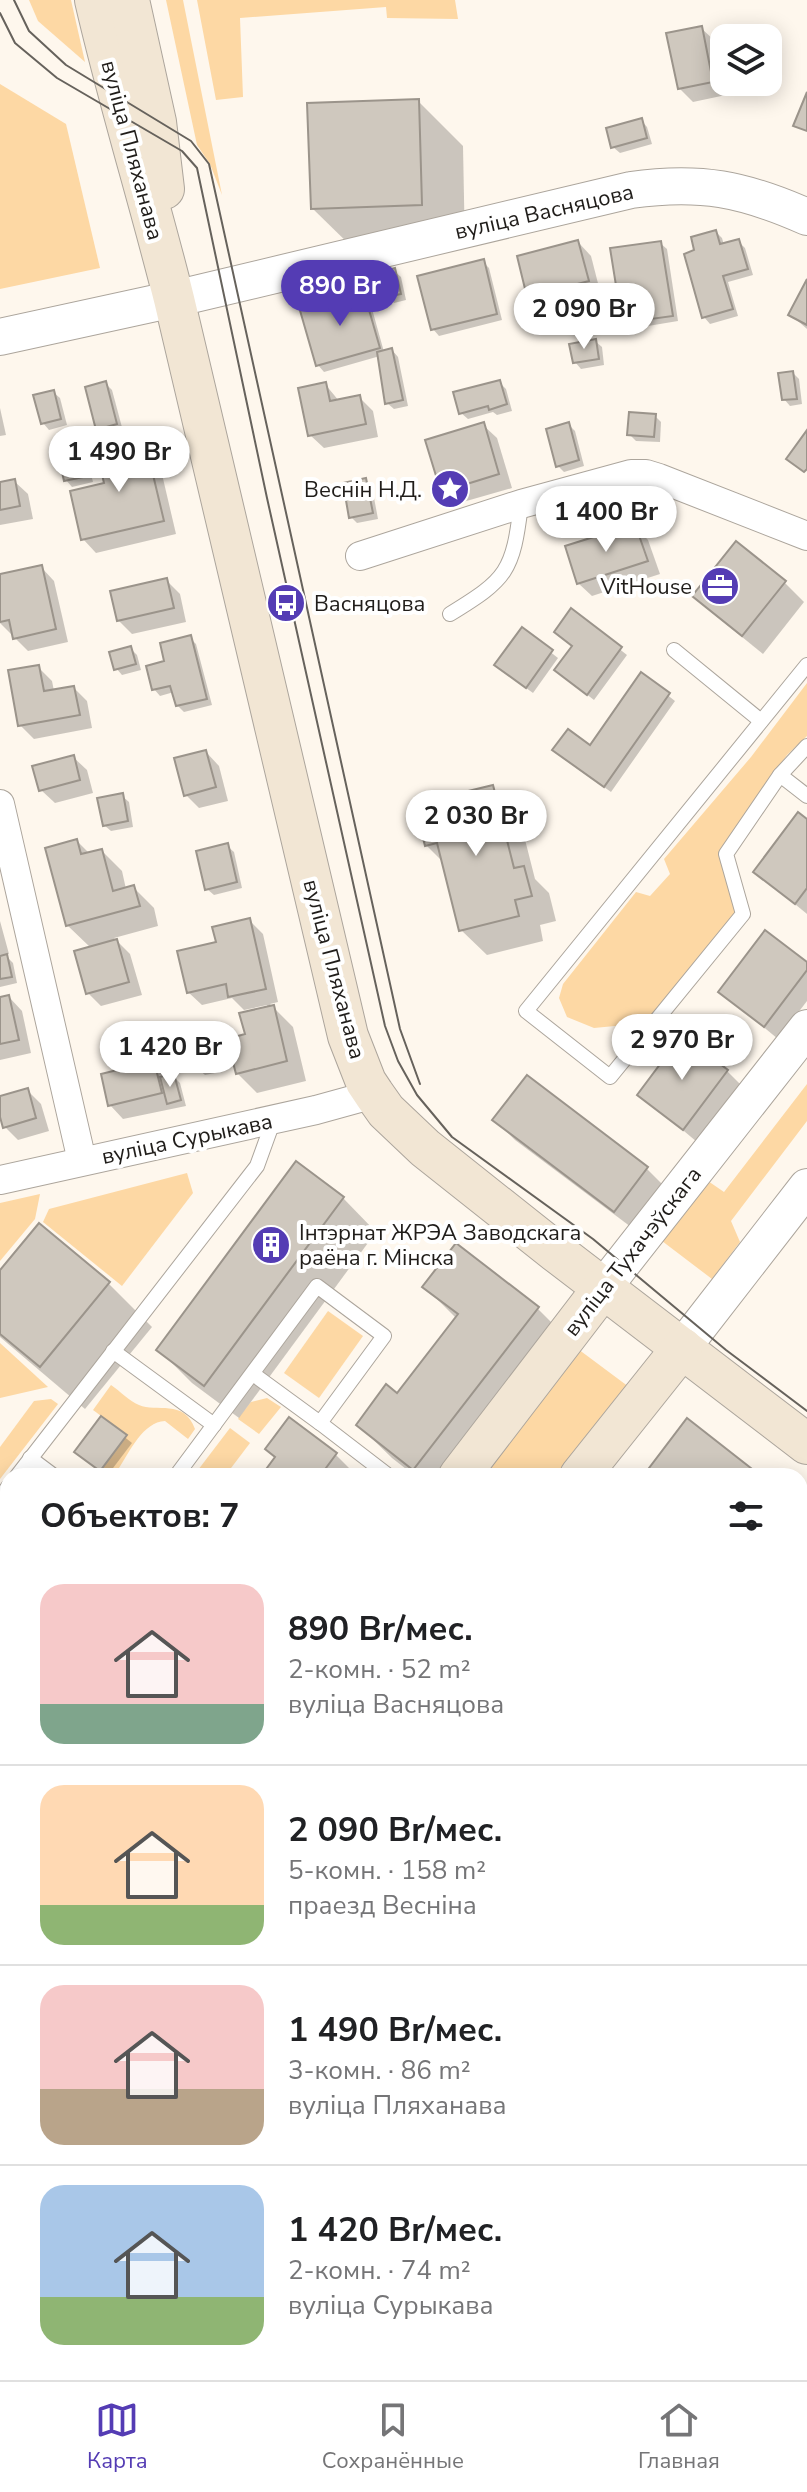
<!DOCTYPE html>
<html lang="ru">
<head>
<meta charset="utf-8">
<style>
  :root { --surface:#fff; --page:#f2f2f2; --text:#202124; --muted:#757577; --line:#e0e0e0; --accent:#543cb4 }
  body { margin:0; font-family:"Nunito Sans",sans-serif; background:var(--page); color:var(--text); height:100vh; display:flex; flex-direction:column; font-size:30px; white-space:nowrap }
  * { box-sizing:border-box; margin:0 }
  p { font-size:26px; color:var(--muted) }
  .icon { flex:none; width:44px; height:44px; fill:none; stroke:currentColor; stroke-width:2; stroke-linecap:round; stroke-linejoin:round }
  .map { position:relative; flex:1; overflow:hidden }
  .drawer { position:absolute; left:0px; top:1468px; width:808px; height:912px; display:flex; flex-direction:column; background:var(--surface); border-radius:24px 24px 0 0; box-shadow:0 4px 20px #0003 }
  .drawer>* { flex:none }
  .buttons { position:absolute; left:710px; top:24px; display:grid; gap:16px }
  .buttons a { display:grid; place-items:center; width:72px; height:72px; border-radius:16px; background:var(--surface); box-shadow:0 4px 20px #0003; font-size:40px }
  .price { position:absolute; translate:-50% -68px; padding:0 18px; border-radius:28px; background:#fff; color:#222; font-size:26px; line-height:52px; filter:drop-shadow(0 2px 4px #0008) }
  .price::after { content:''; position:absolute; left:50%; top:48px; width:24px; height:18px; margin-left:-12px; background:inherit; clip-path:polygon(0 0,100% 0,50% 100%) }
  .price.current { background:var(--accent); color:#fff }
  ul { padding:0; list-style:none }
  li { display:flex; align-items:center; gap:24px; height:200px; padding:0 40px }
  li+li { border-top:2px solid var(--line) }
  li span { display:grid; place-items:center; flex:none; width:224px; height:160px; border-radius:24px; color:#555 }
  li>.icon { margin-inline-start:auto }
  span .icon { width:96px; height:96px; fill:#fffc; stroke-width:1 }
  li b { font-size:34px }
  h2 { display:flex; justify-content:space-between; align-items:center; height:96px; padding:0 40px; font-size:34px }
  .menu { display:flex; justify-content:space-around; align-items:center; height:112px; border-top:2px solid var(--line); background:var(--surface); font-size:22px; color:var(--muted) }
  .menu a { display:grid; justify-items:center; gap:4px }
  .menu .current { color:var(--accent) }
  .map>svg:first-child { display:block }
  .built { fill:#f5e9d9 }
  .green { fill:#fdd8a4 }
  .shadow { fill:#0003 }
  .building { fill:#cfc8be; stroke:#9b948b; stroke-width:2 }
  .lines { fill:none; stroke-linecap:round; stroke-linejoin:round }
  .service-casing { stroke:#aca59c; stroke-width:16 }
  .minor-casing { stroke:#aca59c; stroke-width:30 }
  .tertiary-casing { stroke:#aca59c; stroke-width:38 }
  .secondary-casing { stroke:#aca59c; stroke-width:42 }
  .service { stroke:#fff; stroke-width:14 }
  .minor { stroke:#fff; stroke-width:28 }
  .tertiary { stroke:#fff; stroke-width:36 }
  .secondary { stroke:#f2e6d4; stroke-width:40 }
  .tram { stroke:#66625c; stroke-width:2 }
  .labels { text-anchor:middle; stroke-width:8; stroke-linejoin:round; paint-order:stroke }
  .street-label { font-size:22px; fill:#201d1a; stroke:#fff }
  .poi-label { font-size:22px; fill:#201d1a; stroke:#fff; text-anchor:end }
</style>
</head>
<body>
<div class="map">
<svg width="807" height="2380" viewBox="0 0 807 2380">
  <rect width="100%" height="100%" fill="#fef7ed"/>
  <path class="built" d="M807,1903V2380H635L625,2372H800V1912Z"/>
  <g class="green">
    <path d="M29,0H71L85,62L38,21Z"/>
    <path d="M166,0H183L222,195L210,164L197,145Z"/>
    <path d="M197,0H455L458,19L387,18L386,7L240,18L243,97L216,100Z"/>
    <path d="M0,84L66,124L100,268L0,289Z"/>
    <path d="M807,683V736L787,755L720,850L737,913L646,1023L594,1028L567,1017L559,998L563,984L636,892L650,896L670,874L664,859L751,757Z"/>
    <path d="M807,1084V1121L731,1221L740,1242L712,1279L662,1241L708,1181L724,1192Z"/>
    <path d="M187,1173L193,1193L122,1286L43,1222L49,1209Z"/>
    <path d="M40,1194L35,1219L0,1261V1203Z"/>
    <path d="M328,1311L363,1336L319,1398L284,1373Z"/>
    <path d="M0,1343L48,1387L0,1398Z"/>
    <path d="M578,1349L629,1387L560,1476H480Z"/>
    <path d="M111,1385C120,1391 129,1401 139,1405C156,1413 184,1398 195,1429L188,1439L165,1421C143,1422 130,1451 119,1468L129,1476H105L100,1471L127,1435L93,1410Z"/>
    <path d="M267,1398L281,1407L259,1434L238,1419L251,1402Z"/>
    <path d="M51,1399L58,1404L0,1479V1447L34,1401Z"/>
    <path d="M230,1428L250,1443L225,1476H206L198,1470Z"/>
    <path d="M8,2092V2172L0,2173V2103Z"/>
  </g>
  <g class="shadow">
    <path d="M701,28L715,41L726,95L693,102L679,88Z"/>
    <path d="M418,101L463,146L465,249L357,252L312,208Z"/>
    <path d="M641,120L647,127L652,144L620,153L613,147Z"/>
    <path d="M716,232L722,238L724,245L738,241L745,248L753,275L728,282L738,316L710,324L704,317L697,252Z"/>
    <path d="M578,242L591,256L601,295L543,310L529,296L519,257Z"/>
    <path d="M660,243L667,249L678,321L630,329L624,322Z"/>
    <path d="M483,262L489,268L502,320L439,336L433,329Z"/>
    <path d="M394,271L401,277L406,300L394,303L388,296Z"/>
    <path d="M807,283V329L790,314Z"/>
    <path d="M362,291L369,298L384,352L392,350L398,357L408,406L394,409L387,403L380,356L324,372L318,365Z"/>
    <path d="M595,341L602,347L604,365L581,369L575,362Z"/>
    <path d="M793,373L799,379L802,404L790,406L784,399Z"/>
    <path d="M105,383L112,390L123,431L105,436L98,429Z"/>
    <path d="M500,383L506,389L512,411L497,415L493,412L468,419L461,413Z"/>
    <path d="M325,384L339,401L359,397L373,411L378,437L324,448L310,435Z"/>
    <path d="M53,392L60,398L67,425L49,430L43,423Z"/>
    <path d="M0,408L6,435L0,436Z"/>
    <path d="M655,416L661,422L660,442L636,441L629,434Z"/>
    <path d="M483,425L497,438L512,488L456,504L442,491Z"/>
    <path d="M569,425L575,431L584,466L564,472L558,466Z"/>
    <path d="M79,442L85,449L93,482L72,487L66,480Z"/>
    <path d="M144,444L158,457L176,534L96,553L83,539L107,485Z"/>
    <path d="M366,480L372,487L378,519L357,523L351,517Z"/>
    <path d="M0,481H14L28,494L33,519L0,525Z"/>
    <path d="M635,526L648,540L660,574L592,596L578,583Z"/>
    <path d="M41,567L54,581L68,642L28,651L0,623V576Z"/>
    <path d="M167,581L180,594L186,622L132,634L118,620Z"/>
    <path d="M784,582L804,602L763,654L715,615L695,596Z"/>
    <path d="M571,611L627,655L594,700L563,676L574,646Z"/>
    <path d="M522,630L558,658L533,693L503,671Z"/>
    <path d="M190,638L196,644L212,705L184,712L177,705L174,692L160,696L154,689L167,662Z"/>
    <path d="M130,648L137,655L141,670L122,675L116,668Z"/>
    <path d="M38,667L52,681L54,691L74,688L87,701L92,728L34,739L20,725Z"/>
    <path d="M642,675L675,701L611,792L561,756L590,748Z"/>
    <path d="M206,752L219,766L228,801L199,808L186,795Z"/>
    <path d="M73,757L87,770L93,793L55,803L41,790Z"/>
    <path d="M492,787L518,812L535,879L549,893L556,921L540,925L543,941L487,955L461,930L444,863L426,845L437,833Z"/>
    <path d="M122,796L129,802L133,827L111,831L104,825Z"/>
    <path d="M807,822V914L756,872Z"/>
    <path d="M77,841L90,854L102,851L122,871L126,889L134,888L154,908L158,926L114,938L130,954L142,995L101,1006L88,993L91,948L67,925Z"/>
    <path d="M227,846L234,852L242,888L214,895L207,889Z"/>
    <path d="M249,920L263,934L278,1002L270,1004L293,1027L306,1081L257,1093L237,1073L247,1036L268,1008L267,1005L244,1010L232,998L202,1005L188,992L218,944Z"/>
    <path d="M0,921L9,954L5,955L13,963L17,983L0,987Z"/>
    <path d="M807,964V1001L778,1039L721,992Z"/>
    <path d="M9,997L22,1011L31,1053L0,1060V999Z"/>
    <path d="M205,1050L212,1057L215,1073L205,1075L198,1069Z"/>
    <path d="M154,1063L168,1078L173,1076L180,1083L186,1106L123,1119L110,1105Z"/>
    <path d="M727,1071L740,1084L697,1142L640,1094Z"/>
    <path d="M27,1090L41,1104L49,1131L18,1140L5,1127L0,1098Z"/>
    <path d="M495,1120L646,1168L666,1188L635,1230L515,1140Z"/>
    <path d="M343,1198L376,1232L239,1418L192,1383L158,1349Z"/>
    <path d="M456,1246L538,1309L571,1342L468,1476H415L392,1458L358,1425L398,1395L457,1319L425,1287Z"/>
    <path d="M0,1274L108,1283L152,1327L85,1409L0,1337Z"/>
    <path d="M102,1419L132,1443L107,1476L83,1458Z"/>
    <path d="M336,1455L357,1476H263L277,1458Z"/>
    <path d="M800,1508L807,1515V1563L804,1568L800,1565Z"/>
    <path d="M8,1530V1707L0,1717V1540Z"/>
    <path d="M0,1915L8,1921V1998L0,1993Z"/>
    <path d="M800,2026L807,2031V2071L802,2067L800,2069Z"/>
    <path d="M800,2108L807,2113L805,2277L800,2273Z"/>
    <path d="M0,2312H8V2372H84L94,2380H0Z"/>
    <path d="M323,2372H420L430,2380H333Z"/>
  </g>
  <g class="building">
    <path d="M702,26L713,82L678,89L666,33Z"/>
    <path d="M807,92V131L793,126Z"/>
    <path d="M419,99L422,205L311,209L307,103Z"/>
    <path d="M642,118L647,138L611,148L606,128Z"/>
    <path d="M716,230L720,244L739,239L748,269L723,276L733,309L702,318L684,254L694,250L691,237Z"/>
    <path d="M578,240L589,281L527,297L517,256Z"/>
    <path d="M661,241L673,316L622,323L610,248Z"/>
    <path d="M484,259L497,314L431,330L417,276Z"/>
    <path d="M395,268L401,294L386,297L380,272Z"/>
    <path d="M807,279V325L788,315Z"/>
    <path d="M363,289L380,348L316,366L299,307Z"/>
    <path d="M596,339L599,359L573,363L569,344Z"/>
    <path d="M392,348L403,400L385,404L377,352Z"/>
    <path d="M793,371L797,399L782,400L778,373Z"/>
    <path d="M500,380L507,404L489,410L488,406L459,414L453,392Z"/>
    <path d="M106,381L117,424L96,430L85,387Z"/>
    <path d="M326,382L330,401L360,395L366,424L308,436L298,388Z"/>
    <path d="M54,390L61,419L41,424L33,395Z"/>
    <path d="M629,412L656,414L654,437L627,435Z"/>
    <path d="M484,422L499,474L441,492L425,440Z"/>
    <path d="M569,422L579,460L556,467L546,429Z"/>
    <path d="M807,430V469L804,472L786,459Z"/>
    <path d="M80,440L88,476L64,481L56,445Z"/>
    <path d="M145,441L164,521L81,540L70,491L104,483L97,453Z"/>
    <path d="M366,478L373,513L349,518L343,483Z"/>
    <path d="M15,479L20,506L0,510V482Z"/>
    <path d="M635,524L648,561L577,584L565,546Z"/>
    <path d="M736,541L786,581L742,636L692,596Z"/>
    <path d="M42,565L56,629L13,639L9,620L0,622V574Z"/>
    <path d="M167,578L174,608L117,621L110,591Z"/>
    <path d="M571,608L622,647L587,695L554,670L572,646L554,632Z"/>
    <path d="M522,627L553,650L526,688L494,665Z"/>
    <path d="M191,635L207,699L176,706L170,686L152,690L146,666L164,661L160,643Z"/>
    <path d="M131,646L136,664L114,670L109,652Z"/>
    <path d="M39,665L44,691L74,686L80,715L18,726L8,670Z"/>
    <path d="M641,672L670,693L604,787L552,750L568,729L590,745Z"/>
    <path d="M206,750L216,787L184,796L174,758Z"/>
    <path d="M74,755L80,780L39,791L32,766Z"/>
    <path d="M493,785L514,868L524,866L532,896L515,900L519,916L459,931L437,843L425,846L422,834L435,831L427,801Z"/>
    <path d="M123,793L128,821L103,826L97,798Z"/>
    <path d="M798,812L807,819V888L795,904L753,872Z"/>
    <path d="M77,839L81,854L102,849L113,891L134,885L140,906L66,926L45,848Z"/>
    <path d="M228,843L237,882L205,890L196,851Z"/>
    <path d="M250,918L266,989L228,997L226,984L187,993L177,951L216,942L212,927Z"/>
    <path d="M765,930L807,962V970L764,1027L718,992Z"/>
    <path d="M117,939L129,982L86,994L74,951Z"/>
    <path d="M7,954L12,977L0,979V956Z"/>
    <path d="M9,995L19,1040L0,1044V997Z"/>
    <path d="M274,1005L287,1061L236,1074L227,1039L245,1034L239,1013Z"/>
    <path d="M682,1035L728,1070L683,1130L637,1095Z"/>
    <path d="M206,1048L210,1067L197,1070L192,1051Z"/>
    <path d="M154,1061L162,1093L108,1106L101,1074Z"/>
    <path d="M174,1074L181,1100L167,1104L160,1077Z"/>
    <path d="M527,1075L648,1167L614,1212L492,1120Z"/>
    <path d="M28,1088L36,1118L3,1128L0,1117V1096Z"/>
    <path d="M296,1161L344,1197L204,1386L156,1350Z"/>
    <path d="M39,1223L110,1282L40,1367L0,1334V1270Z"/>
    <path d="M456,1243L539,1307L413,1470L356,1425L386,1384L397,1393L458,1314L422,1287Z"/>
    <path d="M101,1416L127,1435L100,1471L74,1452Z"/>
    <path d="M289,1417L337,1453L320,1476H261L275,1457L265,1449Z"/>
    <path d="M687,1418L761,1476H643Z"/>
    <path d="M8,1526V1629L0,1640V1537Z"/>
    <path d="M0,1913L8,1919L7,1993L0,1988Z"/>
    <path d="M800,2023L807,2028L805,2066L800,2062Z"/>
    <path d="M800,2105L807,2111V2216L800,2225Z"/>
    <path d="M3,2305L8,2309V2372H87L97,2380L0,2379V2309Z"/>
    <path d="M327,2372H423L434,2380H338Z"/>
  </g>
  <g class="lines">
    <defs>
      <g id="service">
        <path d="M450,614C507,579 513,572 521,504"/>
        <path d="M674,650L761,721"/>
        <path d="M807,665L526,1011L610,1077L743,914L726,854L780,775L807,796"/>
        <path d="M780,775L807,746"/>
        <path d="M113,1351L214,1425"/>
        <path d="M320,1423L389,1476"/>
        <path d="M30,1458L54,1476"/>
        <path d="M17,1476L257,1166L274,1119"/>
        <path d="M176,1476L317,1286L384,1336L320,1423L253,1374"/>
        <path d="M0,1498L8,1487"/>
        <path d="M800,1620L807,1625"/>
        <path d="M0,1709L8,1698"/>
        <path d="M800,1872V1886"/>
        <path d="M453,2372L464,2380"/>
      </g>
      <g id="minor">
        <path d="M360,556L521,504L631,474H646L659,478L807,536"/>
        <path d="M0,804L82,1161"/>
        <path d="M0,1180L316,1110L374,1094"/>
        <path d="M0,1847L8,1853"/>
      </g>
      <g id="tertiary">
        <path d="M0,337L174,299L631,190C700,180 744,189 807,217"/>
        <path d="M603,1288L807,1028"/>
        <path d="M682,1348L807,1187"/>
      </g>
      <g id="secondary">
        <path d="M95,0C118,100 149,199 174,299C234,544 290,790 348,1036L366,1082L374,1094L386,1111L425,1148L556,1252L807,1444"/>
        <path d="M129,0L156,122L164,189"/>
        <path d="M459,1476L603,1288"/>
        <path d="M580,1476L682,1348"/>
        <path d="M0,2076L8,2066"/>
        <path d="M0,2227L8,2217"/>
        <path d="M214,2372L224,2380"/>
      </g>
    </defs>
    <use href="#service" class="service-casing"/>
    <use href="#minor" class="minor-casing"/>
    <use href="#tertiary" class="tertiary-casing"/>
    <use href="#secondary" class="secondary-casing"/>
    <use href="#service" class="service"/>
    <use href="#minor" class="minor"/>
    <use href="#tertiary" class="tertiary"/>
    <use href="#secondary" class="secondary"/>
    <g class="tram">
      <path d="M14,0L29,31L66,65L191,141L209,164L400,1029L420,1084"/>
      <path d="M0,13L15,43L57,78L182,151L197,168L267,498L385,1026L398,1061L417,1095L452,1137L593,1239L726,1350L807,1411"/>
    </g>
  </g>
  <defs>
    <symbol id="sight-disc" viewBox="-11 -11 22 22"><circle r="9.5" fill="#543cb4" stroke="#fff"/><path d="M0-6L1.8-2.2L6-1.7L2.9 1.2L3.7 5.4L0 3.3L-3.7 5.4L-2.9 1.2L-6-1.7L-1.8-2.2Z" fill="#fff"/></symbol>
    <symbol id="office-disc" viewBox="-11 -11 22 22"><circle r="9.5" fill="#543cb4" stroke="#fff"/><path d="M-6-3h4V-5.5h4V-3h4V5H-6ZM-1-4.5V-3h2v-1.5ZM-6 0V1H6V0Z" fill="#fff"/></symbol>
    <symbol id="bus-disc" viewBox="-11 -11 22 22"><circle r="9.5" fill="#543cb4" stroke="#fff"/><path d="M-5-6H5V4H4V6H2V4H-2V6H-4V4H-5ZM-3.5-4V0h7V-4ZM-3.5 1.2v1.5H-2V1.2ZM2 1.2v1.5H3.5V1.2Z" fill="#fff"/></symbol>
    <symbol id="building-disc" viewBox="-11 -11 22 22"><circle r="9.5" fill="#543cb4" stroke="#fff"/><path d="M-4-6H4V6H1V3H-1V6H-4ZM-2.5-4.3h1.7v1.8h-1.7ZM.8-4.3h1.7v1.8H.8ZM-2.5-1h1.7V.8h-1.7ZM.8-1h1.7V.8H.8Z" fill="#fff"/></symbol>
  </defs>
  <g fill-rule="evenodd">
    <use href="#sight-disc" x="428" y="467" width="44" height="44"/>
    <use href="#office-disc" x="698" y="564" width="44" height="44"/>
    <use href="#bus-disc" x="264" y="581" width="44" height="44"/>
    <use href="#building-disc" x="249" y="1223" width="44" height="44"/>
  </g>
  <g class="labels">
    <g class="street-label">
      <text transform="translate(133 150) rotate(75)" y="8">вуліца Пляханава</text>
      <text transform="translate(544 211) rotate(-13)" y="8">вуліца Васняцова</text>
      <text transform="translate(335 969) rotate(75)" y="8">вуліца Пляханава</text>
      <text transform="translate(187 1138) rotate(-12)" y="8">вуліца Сурыкава</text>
      <text transform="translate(632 1251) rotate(-52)" y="8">вуліца Тухачэўскага</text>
    </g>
    <g class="poi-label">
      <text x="422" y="497">Веснін Н.Д.</text>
      <text x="692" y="594">VitHouse</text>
      <text x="314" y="611" text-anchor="start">Васняцова</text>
      <text x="299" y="1240" text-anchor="start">Інтэрнат ЖРЭА Заводскага<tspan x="299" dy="25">раёна г. Мінска</tspan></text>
    </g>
  </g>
</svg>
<div class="buttons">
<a><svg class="icon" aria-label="layers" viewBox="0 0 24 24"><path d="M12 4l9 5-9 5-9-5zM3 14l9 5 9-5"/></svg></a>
</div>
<b class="price current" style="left:340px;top:328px">890 Br</b>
<b class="price" style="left:584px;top:351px">2 090 Br</b>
<b class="price" style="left:119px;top:494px">1 490 Br</b>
<b class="price" style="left:606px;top:554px">1 400 Br</b>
<b class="price" style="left:476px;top:858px">2 030 Br</b>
<b class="price" style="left:682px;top:1082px">2 970 Br</b>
<b class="price" style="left:170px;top:1089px">1 420 Br</b>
<section class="drawer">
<h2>Объектов: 7<svg class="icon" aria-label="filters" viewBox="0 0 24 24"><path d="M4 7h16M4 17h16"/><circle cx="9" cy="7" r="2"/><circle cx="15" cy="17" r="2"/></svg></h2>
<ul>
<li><span style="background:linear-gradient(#f6c9c9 75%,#7fa58c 0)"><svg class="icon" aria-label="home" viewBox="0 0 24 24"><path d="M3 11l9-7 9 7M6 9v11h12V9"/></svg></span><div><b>890 Br/мес.</b><p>2-комн. · 52 m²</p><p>вуліца Васняцова</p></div></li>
<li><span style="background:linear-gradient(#ffd9b3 75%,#8fb573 0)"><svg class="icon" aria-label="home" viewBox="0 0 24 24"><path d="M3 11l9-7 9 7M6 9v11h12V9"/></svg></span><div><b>2 090 Br/мес.</b><p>5-комн. · 158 m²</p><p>праезд Весніна</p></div></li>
<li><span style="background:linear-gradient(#f6c9c9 65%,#b9a48a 0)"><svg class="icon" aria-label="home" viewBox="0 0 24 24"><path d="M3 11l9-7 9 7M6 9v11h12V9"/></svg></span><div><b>1 490 Br/мес.</b><p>3-комн. · 86 m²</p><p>вуліца Пляханава</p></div></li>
<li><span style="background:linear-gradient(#a9c7e8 70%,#8fb573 0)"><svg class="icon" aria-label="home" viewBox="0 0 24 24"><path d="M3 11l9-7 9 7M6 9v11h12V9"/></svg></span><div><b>1 420 Br/мес.</b><p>2-комн. · 74 m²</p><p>вуліца Сурыкава</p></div></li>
</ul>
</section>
</div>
<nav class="menu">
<a class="current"><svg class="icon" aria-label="map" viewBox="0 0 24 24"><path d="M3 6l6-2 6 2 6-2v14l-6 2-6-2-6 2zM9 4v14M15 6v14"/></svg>Карта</a>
<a><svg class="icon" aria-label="saved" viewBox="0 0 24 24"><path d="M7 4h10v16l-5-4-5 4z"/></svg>Сохранённые</a>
<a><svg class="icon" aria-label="home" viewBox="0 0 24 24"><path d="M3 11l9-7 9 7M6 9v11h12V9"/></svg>Главная</a>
</nav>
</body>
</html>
